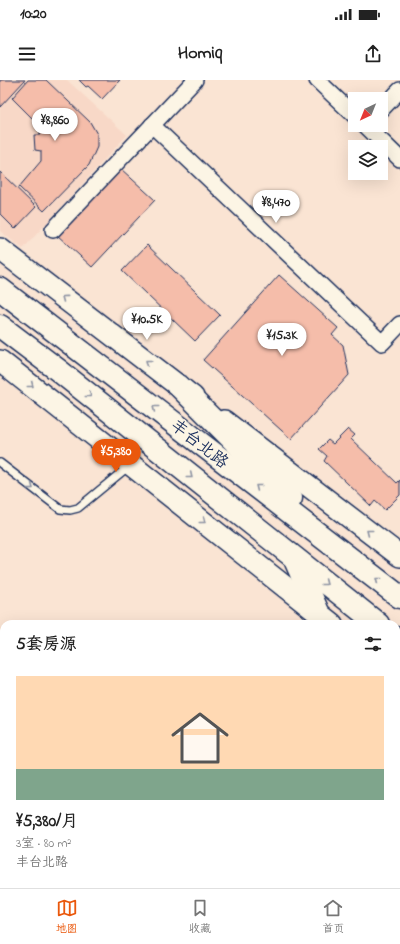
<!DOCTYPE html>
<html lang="zh">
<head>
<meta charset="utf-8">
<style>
  :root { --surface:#fff; --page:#f2f2f2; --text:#222; --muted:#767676; --line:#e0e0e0; --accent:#ea580c }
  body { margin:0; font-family:"Indie Flower","LXGW WenKai TC",sans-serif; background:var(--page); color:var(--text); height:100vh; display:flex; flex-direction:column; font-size:15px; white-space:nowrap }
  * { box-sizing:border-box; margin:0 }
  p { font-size:13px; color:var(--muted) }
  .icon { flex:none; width:22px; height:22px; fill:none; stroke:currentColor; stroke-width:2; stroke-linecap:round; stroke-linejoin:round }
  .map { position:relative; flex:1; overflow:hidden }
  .panel { position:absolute; left:0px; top:540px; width:400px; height:268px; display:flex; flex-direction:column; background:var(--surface); border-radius:12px 12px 0 0; box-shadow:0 4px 16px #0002 }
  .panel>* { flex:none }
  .needle { width:26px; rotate:223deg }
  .fabs { position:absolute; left:348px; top:12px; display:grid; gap:8px }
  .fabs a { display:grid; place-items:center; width:40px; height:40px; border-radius:0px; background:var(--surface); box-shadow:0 4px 16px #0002; font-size:20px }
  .price { position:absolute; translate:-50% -34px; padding:0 9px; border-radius:14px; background:#fff; color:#222; font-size:13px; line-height:26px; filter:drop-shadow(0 1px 2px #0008) }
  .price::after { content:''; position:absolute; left:50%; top:24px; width:12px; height:9px; margin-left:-6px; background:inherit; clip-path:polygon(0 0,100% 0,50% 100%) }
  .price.selected { background:var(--accent); color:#fff }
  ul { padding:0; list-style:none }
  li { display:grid; align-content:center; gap:8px; height:212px; padding:0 16px }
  li span { display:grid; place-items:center; height:124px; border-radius:0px; color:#555 }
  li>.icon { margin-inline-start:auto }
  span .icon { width:72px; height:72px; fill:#fffc; stroke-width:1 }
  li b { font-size:17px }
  h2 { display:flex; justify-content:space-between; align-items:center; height:48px; padding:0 16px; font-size:17px }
  .status { display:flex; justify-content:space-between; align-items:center; height:28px; padding:0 20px; background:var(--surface); direction:ltr }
  .status svg { height:11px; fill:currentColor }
  header { display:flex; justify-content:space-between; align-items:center; height:52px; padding:0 16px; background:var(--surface); font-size:18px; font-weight:700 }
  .dock { display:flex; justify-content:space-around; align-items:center; height:56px; border-top:1px solid var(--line); background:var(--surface); font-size:11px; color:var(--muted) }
  .dock a { display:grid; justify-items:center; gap:2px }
  .dock .selected { color:var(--accent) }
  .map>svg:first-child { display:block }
  .built { fill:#f8d8c7 }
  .building { fill:#f5bdaa; stroke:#1b2f5e }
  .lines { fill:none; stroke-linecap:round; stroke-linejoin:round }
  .lane-casing { stroke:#1b2f5e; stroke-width:10 }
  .street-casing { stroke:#1b2f5e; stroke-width:18 }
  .secondary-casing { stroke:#1b2f5e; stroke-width:24 }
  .highway-casing { stroke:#1b2f5e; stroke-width:25 }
  .path { stroke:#1b2f5e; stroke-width:2.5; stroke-dasharray:1 3; stroke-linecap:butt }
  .lane { stroke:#fcf5e5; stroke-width:7 }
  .street { stroke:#fcf5e5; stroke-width:15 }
  .secondary { stroke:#fcf5e5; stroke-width:21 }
  .highway { stroke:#fcf5e5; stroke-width:22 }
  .oneway { stroke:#8c92a2 }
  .labels { text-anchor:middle; stroke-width:3; stroke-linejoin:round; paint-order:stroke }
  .street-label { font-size:17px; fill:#1b2f5e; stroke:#fcf5e5 }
</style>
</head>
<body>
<div class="status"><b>10:20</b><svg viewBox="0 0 49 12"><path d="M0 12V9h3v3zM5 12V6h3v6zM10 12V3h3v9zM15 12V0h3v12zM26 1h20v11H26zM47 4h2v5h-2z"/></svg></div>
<header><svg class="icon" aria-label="menu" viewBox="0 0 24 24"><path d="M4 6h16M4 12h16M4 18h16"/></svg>Homiq<svg class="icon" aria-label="share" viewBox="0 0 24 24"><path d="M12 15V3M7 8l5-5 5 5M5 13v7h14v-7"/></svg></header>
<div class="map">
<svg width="400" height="808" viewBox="0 0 400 808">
  <rect width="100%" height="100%" fill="#fae4d3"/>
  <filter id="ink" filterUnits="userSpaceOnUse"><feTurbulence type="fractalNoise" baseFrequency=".025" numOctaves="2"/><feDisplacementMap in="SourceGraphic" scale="8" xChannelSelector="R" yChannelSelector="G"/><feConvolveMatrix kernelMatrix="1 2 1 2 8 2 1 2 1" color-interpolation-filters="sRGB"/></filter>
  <g filter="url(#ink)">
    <path class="built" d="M0,0H67L127,55L23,169L0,151Z"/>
    <g class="building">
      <path d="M0,0H25L0,27Z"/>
      <path d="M28,0H46L90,42L97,54V67L89,85L44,131L19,107L41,81V71L35,70L34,55H40L41,47L12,18Z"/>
      <path d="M79,0H120L102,19L88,6L86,7Z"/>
      <path d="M120,88L155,120L92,187L57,155Z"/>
      <path d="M0,92L36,127L15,149L0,134Z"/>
      <path d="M147,165L220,235L195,261L122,191Z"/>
      <path d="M279,195L338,248L332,255L343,265L349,295L291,359L203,280Z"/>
      <path d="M348,349L355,355L351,359L397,403L400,400V415L385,430L375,421L371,426L324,381L327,376L319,369L328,360L333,364Z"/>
      <path d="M396,652L400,655V737L396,742Z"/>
    </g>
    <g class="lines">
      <defs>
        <path id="lane" d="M0,383L60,429L70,430L78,428L129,386"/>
        <g id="street">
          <path d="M317,0L355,36"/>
          <path d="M381,30L400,10"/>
          <path d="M152,45L382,263L400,244"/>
          <path d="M365,45L400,79"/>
          <path d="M53,150L195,0"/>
        </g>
        <g id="secondary">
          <path d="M0,169L193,317"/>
          <path d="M0,281L332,544"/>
          <path d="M224,341L400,476"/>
          <path d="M396,595L400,599"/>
          <path d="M194,808L197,804"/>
        </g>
        <g id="highway">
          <path d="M0,209L400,517"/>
          <path d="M0,246L58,290L378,544"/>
          <path d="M179,306L291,418"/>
          <path d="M296,482L318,532"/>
          <path d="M396,558L400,561"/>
        </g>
      </defs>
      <use href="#lane" class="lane-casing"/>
      <use href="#street" class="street-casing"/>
      <use href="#secondary" class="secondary-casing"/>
      <use href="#highway" class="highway-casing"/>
      <path class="path" d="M396,625L400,629"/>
      <use href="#lane" class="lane"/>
      <use href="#street" class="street"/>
      <use href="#secondary" class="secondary"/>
      <use href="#highway" class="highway"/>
    </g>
    <defs><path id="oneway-chevron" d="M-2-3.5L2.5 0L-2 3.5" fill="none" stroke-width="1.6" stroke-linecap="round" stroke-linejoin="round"/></defs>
    <g class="oneway">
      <use href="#oneway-chevron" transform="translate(64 218) rotate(-143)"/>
      <use href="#oneway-chevron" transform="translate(148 282) rotate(-142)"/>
      <use href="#oneway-chevron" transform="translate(31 305) rotate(38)"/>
      <use href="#oneway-chevron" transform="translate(89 315) rotate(39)"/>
      <use href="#oneway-chevron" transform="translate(155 328) rotate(-142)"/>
      <use href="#oneway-chevron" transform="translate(190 396) rotate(39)"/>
      <use href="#oneway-chevron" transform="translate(31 407) rotate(37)"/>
      <use href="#oneway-chevron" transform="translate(258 407) rotate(-142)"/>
      <use href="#oneway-chevron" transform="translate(203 441) rotate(38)"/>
      <use href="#oneway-chevron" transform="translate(369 452) rotate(-142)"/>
      <use href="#oneway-chevron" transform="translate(378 500) rotate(-142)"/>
      <use href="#oneway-chevron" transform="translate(325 503) rotate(38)"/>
    </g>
  </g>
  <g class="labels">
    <g class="street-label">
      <text transform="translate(200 363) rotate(38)" y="6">丰台北路</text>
    </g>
  </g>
</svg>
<div class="fabs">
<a><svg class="needle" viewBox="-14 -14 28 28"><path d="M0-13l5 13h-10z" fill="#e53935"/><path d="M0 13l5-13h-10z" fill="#767676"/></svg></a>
<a><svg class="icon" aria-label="layers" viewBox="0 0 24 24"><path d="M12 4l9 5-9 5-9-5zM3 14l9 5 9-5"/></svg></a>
</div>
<b class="price" style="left:55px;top:62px">¥8,860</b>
<b class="price" style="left:276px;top:144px">¥8,470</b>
<b class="price" style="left:147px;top:261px">¥10.5K</b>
<b class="price" style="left:282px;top:277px">¥15.3K</b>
<b class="price selected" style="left:116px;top:393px">¥5,380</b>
<section class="panel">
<h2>5套房源<svg class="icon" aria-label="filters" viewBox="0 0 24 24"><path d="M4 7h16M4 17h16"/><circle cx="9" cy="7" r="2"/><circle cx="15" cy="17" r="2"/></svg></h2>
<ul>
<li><span style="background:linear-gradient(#ffd9b3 75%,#7fa58c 0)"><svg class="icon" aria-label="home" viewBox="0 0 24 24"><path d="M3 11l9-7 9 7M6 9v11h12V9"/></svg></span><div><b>¥5,380/月</b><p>3室 · 80 m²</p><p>丰台北路</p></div></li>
</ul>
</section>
</div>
<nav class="dock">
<a class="selected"><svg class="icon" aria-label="map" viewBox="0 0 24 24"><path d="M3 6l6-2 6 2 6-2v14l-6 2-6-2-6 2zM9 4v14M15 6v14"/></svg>地图</a>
<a><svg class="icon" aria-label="saved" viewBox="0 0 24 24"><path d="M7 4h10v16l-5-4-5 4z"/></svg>收藏</a>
<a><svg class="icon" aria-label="home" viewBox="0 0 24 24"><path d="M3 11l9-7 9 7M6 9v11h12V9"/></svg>首页</a>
</nav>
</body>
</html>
